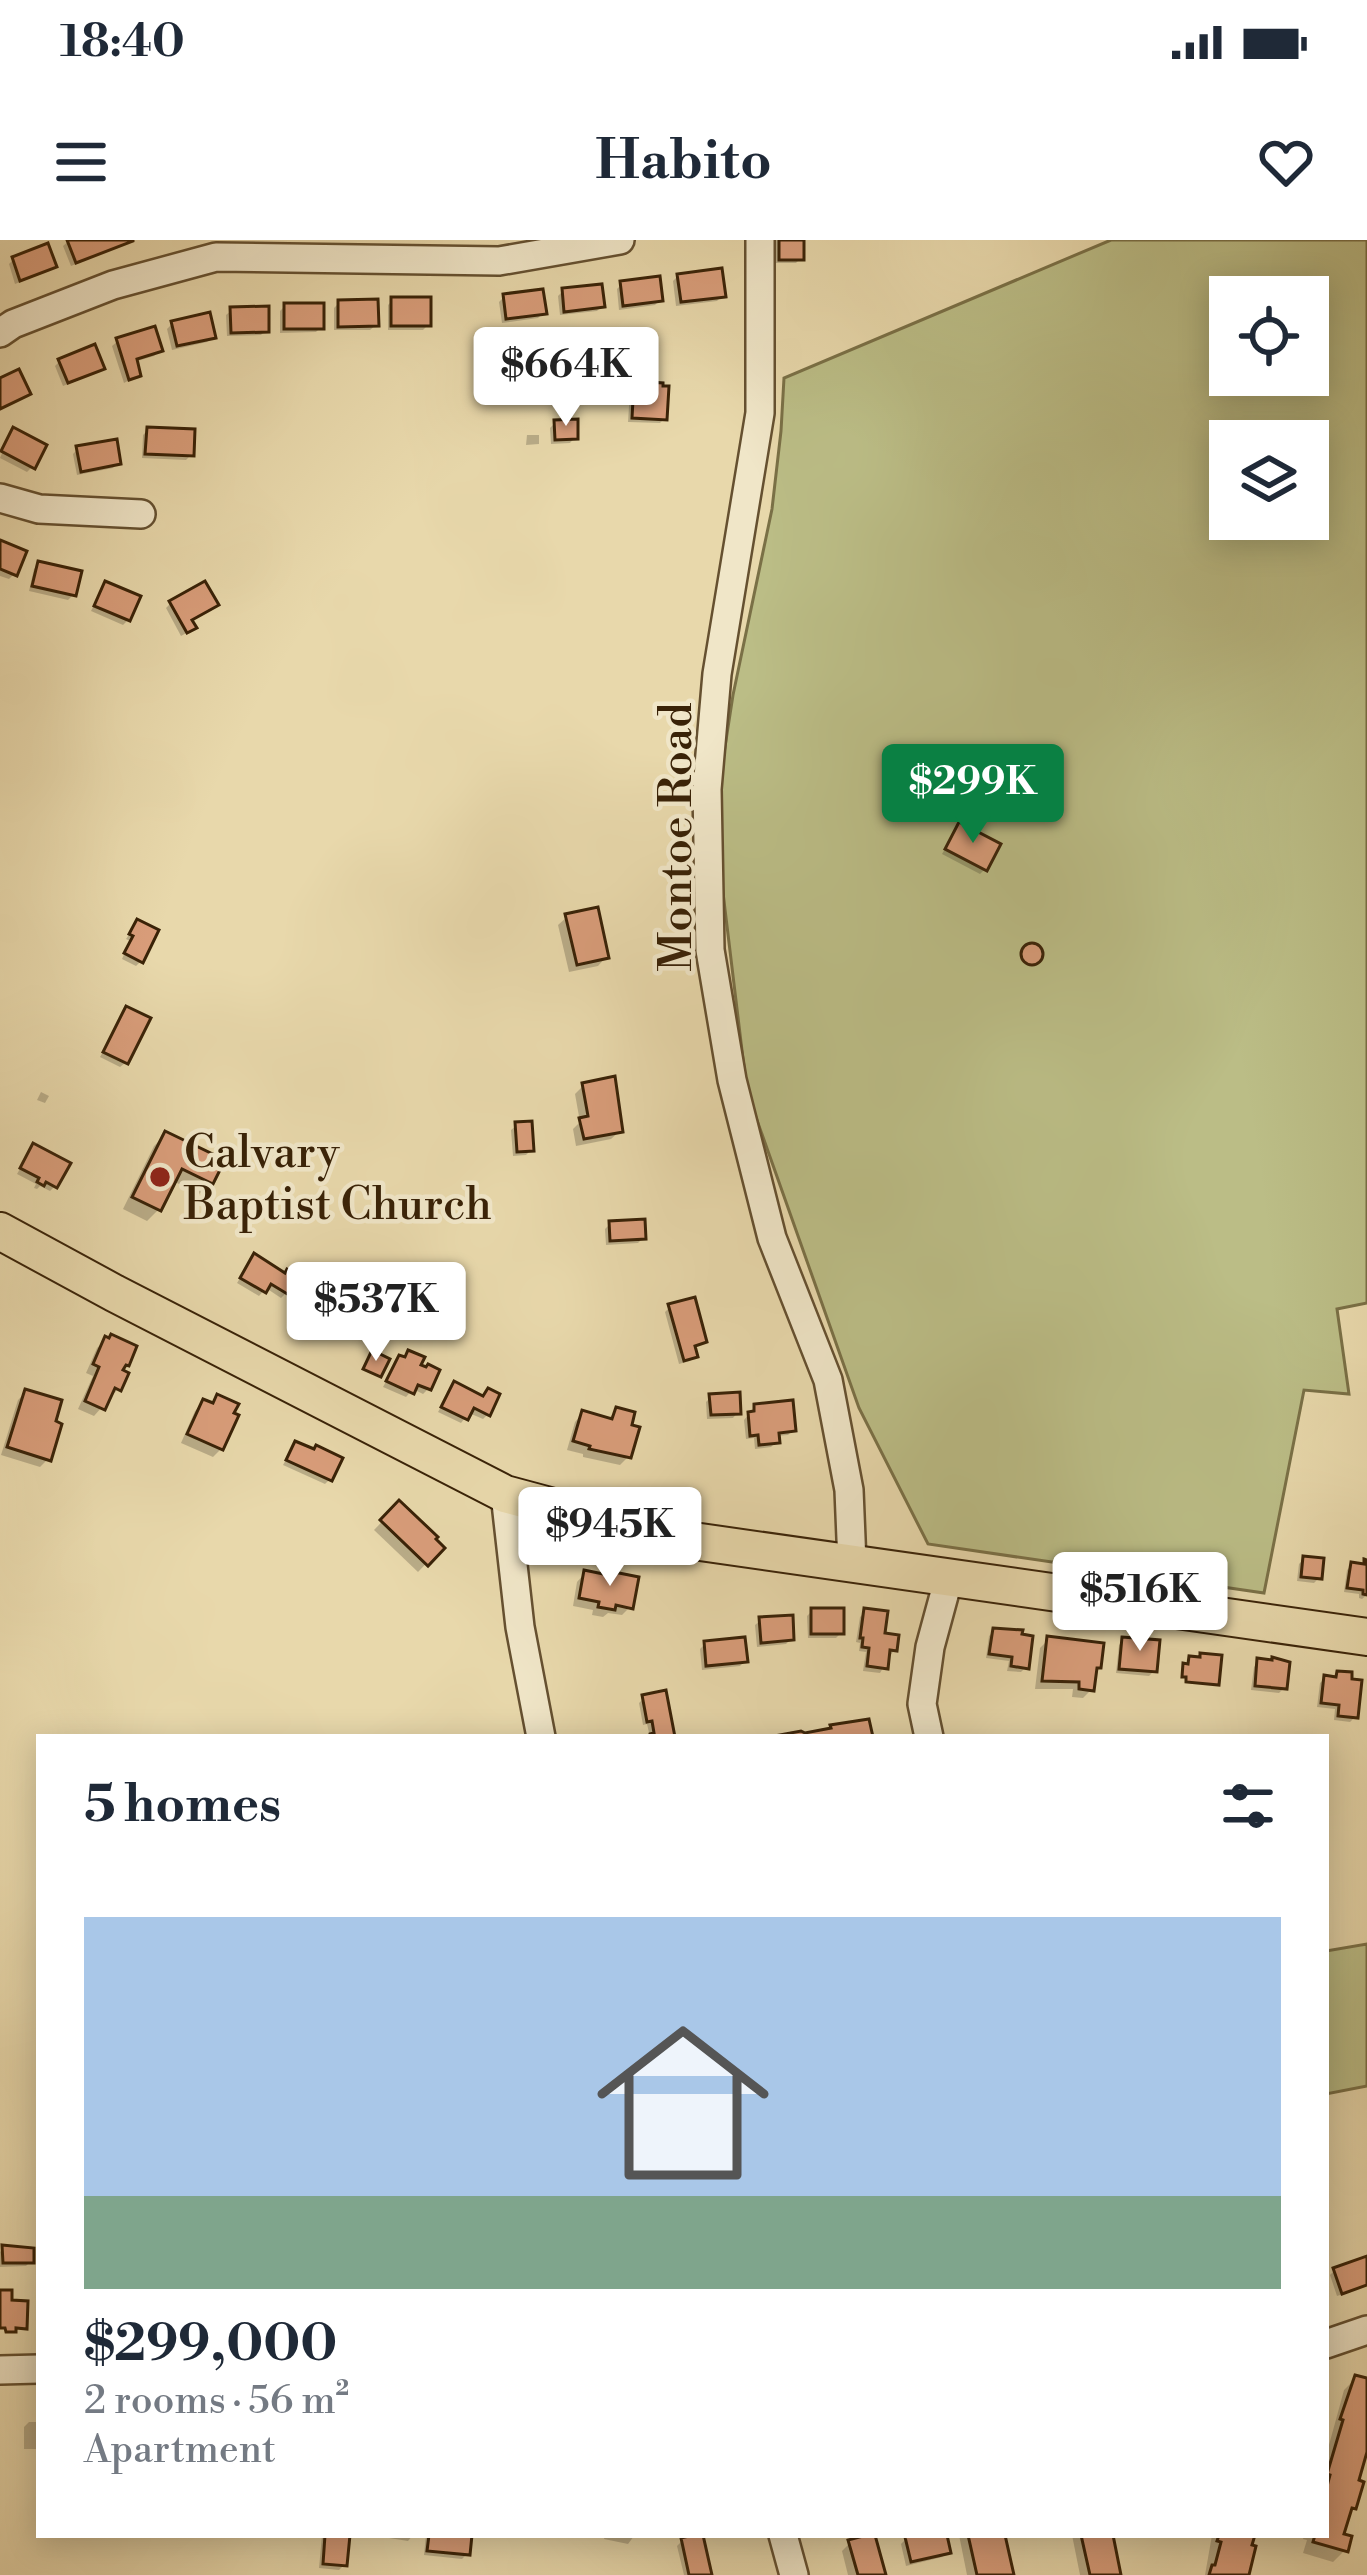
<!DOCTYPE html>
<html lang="en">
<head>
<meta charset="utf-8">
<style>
  :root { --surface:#fff; --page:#f6f6f7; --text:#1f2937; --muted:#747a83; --line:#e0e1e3; --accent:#0b8043 }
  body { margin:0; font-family:"Libre Bodoni",serif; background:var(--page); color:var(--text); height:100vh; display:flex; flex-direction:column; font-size:45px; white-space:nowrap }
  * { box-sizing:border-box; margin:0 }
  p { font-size:39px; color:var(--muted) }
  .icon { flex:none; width:66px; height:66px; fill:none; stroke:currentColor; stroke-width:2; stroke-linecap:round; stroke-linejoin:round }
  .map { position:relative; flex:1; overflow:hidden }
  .sheet { position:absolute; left:36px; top:1494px; width:1293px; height:804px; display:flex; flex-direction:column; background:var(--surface); border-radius:0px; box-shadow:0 6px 30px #0003 }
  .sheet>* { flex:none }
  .buttons { position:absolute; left:1209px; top:36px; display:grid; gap:24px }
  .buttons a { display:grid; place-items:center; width:120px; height:120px; border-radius:0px; background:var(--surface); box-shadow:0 6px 30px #0003; font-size:60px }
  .price { position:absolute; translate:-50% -102px; padding:0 27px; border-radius:12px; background:#fff; color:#222; font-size:39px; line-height:78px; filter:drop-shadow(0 3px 6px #0008) }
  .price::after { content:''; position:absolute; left:50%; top:72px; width:36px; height:27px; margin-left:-18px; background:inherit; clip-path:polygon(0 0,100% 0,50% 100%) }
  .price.selected { background:var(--accent); color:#fff }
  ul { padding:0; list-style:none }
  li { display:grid; align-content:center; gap:24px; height:636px; padding:0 48px }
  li+li { border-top:3px solid var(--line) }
  li span { display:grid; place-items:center; height:372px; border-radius:0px; color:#555 }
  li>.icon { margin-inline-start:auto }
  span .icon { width:216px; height:216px; fill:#fffc; stroke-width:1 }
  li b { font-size:51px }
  h2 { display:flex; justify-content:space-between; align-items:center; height:144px; padding:0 48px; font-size:51px }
  .status { display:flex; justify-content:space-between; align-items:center; height:84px; padding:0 60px; background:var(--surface); direction:ltr }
  .status svg { height:33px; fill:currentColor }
  header { display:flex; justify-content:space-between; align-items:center; height:156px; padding:0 48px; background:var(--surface); font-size:54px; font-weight:800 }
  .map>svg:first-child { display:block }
  .green { fill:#bbbd86; stroke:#7a7046; stroke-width:3; fill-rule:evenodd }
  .shadow { fill:#0003 }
  .building { fill:#d99d7a; stroke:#392207; stroke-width:3 }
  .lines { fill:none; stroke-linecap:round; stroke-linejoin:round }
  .minor-casing { stroke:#655030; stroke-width:32 }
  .major-casing { stroke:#392207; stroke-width:40 }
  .minor { stroke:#f0e6c8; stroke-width:27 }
  .major { stroke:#e8d8ab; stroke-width:36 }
  .poi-dot { fill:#8f2418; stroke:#f0e6c8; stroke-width:4.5 }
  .labels { text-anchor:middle; stroke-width:9; stroke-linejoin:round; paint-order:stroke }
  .street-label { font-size:45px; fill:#392207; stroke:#f0e6c8 }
  .poi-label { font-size:45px; fill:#392207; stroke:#f0e6c8; text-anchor:start }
</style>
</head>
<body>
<div class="status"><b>18:40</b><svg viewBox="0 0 49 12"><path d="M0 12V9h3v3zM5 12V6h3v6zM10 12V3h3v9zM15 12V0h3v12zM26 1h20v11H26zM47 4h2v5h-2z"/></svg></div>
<header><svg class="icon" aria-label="menu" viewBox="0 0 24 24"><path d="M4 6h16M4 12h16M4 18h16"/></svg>Habito<svg class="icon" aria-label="heart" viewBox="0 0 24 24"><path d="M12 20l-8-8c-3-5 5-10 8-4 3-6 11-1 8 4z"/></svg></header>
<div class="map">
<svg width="1367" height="2335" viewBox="0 0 1367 2335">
  <rect width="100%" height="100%" fill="#e8d8ab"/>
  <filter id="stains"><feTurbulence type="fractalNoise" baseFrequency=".00167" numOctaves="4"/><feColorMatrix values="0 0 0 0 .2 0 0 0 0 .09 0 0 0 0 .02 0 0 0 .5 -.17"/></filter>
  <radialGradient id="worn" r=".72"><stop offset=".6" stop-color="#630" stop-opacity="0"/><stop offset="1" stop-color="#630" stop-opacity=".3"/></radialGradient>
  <g class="green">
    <path d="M1111,0H1367V1063L1337,1069L1349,1154L1304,1150L1264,1353L928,1304L859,1168L747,852L714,578L733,455L772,269L781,191L784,138ZM1230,57H1308V135H1230ZM1230,201H1308V279H1230Z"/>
    <path d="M1367,1704V1846L1326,1854V1711Z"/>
  </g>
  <g class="shadow">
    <path d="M70,0H129L124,5L71,26L63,6Z"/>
    <path d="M775,0H801V18L796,23H775Z"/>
    <path d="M14,19L54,26L49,31L15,44L9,24Z"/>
    <path d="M678,36L722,56L717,61L676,66L673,41Z"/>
    <path d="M622,44L660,60L655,65L619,70L617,49Z"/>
    <path d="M563,51L602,66L597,71L560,75L558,56Z"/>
    <path d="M504,57L543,73L538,78L502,83L499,62Z"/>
    <path d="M393,60L428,85L423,90H388V65Z"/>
    <path d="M339,63L376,85L370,90H334V68Z"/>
    <path d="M285,66L321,87L316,92L280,93V71Z"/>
    <path d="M232,70L266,90L261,95L227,96L226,75Z"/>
    <path d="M172,84L212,97L207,102L172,110L167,89Z"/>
    <path d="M118,101L159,111L154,116L134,122L138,135L124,143L112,106Z"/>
    <path d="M60,121L101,128L96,133L63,146L55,126Z"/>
    <path d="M529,121L550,147L545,152L518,153V141L524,134V126Z"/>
    <path d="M635,144L665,178L660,183L628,182L630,150Z"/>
    <path d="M555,183L575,197L570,203L551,204L550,188Z"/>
    <path d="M148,190L191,215L186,220L142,218L143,195Z"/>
    <path d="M527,195H539V204L526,205Z"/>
    <path d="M9,196L32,227L27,232L0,218Z"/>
    <path d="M78,209L118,223L113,228L77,235L73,214Z"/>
    <path d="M0,303L14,334L9,339L0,336Z"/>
    <path d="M39,324L73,355L68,360L29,351L34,329Z"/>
    <path d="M105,344L128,380L123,385L91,371Z"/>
    <path d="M171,363L189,381L188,392L181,396L166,368Z"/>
    <path d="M959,585L985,629L980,634L942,614Z"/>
    <path d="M567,677L606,717L598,726L569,732L558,685Z"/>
    <path d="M137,683L141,721L136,726L122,719L130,701L126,699Z"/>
    <circle cx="1030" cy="716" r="9"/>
    <path d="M127,769L125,823L120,827L100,817Z"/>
    <path d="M583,846L620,891L611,899L576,906L573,889L580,882L575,854Z"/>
    <path d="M41,852L49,856L45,863L37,860Z"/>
    <path d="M517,885L531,910L526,915L513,916L511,890Z"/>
    <path d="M166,894L211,943L199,954L173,941L159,969L147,981L123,969L154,906Z"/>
    <path d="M33,906L55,946L50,951L40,946L37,949L34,948L36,944L17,934Z"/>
    <path d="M610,984L643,998L638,1003L606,1005L605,989Z"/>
    <path d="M250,1022L286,1053L281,1058L266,1048L259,1056L237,1043Z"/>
    <path d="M670,1067L704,1102L693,1108L695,1116L690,1121L679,1124L665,1072Z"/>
    <path d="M106,1100L119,1132L118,1149L94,1176L78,1169L93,1136L86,1133L97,1108Z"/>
    <path d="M399,1118L417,1126L428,1149L423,1154L413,1149L406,1157L383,1147Z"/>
    <path d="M454,1145L488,1174L483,1179L469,1173L461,1183L438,1172Z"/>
    <path d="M26,1152L48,1219L40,1227L1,1215L18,1160Z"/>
    <path d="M711,1157L738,1172L733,1178L707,1179L706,1162Z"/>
    <path d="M217,1158L221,1209L213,1217L181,1203L195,1171L203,1163L210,1165Z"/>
    <path d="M755,1167L793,1190L788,1195L776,1196V1202L771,1207L755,1209L754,1198L746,1199L744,1180Z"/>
    <path d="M617,1170L628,1187V1217L620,1225L583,1217V1214L567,1210L575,1182L583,1173L609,1178Z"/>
    <path d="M295,1204L330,1239L325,1244L283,1225Z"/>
    <path d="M399,1264L441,1308L418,1332L374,1290Z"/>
    <path d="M1304,1319L1319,1338L1314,1343L1297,1341L1299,1324Z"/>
    <path d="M1365,1322L1367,1355L1362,1359L1359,1358V1354L1344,1352L1347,1330L1352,1325L1361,1327Z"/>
    <path d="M585,1333L607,1337L630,1367L622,1375L608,1373L603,1377L592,1375L593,1370L573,1366L577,1342Z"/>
    <path d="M812,1371L841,1393L836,1398H808L807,1376Z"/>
    <path d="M865,1372L894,1410L880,1433L863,1431L866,1412L859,1411L860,1403L856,1402L860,1377Z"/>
    <path d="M761,1380L791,1399L786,1404L757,1407L755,1385Z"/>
    <path d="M994,1391L1026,1427L1021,1432L1007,1431L1009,1421L986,1418L989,1396Z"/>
    <path d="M1048,1400L1099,1427L1093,1432L1091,1450L1083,1458L1072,1457L1073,1449H1035L1040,1408Z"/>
    <path d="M1124,1400L1154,1431L1149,1436L1116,1433L1119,1405Z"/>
    <path d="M705,1404L745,1421L740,1426L702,1430L700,1409Z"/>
    <path d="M1259,1421L1284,1448L1279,1453L1251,1450L1254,1427Z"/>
    <path d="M1338,1434L1355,1477L1350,1482L1334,1480L1335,1469L1317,1467L1320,1443L1325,1438L1333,1439Z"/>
    <path d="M644,1458L672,1497H650L647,1484L643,1485L639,1463Z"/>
    <path d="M4,2008L31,2021L26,2026L0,2027V2012Z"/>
    <path d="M1367,2019V2046L1337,2056L1330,2035L1335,2030Z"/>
    <path d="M1356,2138L1367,2141V2208L1355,2242L1354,2268L1347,2274L1341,2296L1345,2310L1333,2322L1303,2313L1307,2300L1303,2299L1304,2295H1326V2216L1344,2150Z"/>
    <path d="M29,2182H39V2209H24V2187Z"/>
    <path d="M322,2295H347L344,2325L339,2330L319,2328Z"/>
    <path d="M370,2295H413L408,2301Z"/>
    <path d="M426,2295H469L467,2314L462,2319L424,2315Z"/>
    <path d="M605,2295H639L634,2296L628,2304L604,2299Z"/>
    <path d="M925,2295H943L947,2312L942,2317L906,2326L901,2304L906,2299Z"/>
    <path d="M959,2295H1002L1011,2335H967Z"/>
    <path d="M1072,2295H1110L1118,2335H1080Z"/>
    <path d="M1212,2295H1252L1246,2335H1205Z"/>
    <path d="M682,2301L709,2335H684L677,2306Z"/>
    <path d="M850,2303L882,2335H848L842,2311Z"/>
  </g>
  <g class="building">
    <path d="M67,0H133V1L76,23Z"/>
    <rect x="779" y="0" width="25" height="20"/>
    <path d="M48,3L57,27L20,41L12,17Z"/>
    <path d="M722,28L726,57L681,62L677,34Z"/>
    <path d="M660,36L663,61L623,66L620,41Z"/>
    <path d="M602,44L605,67L564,72L562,48Z"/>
    <path d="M543,49L547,74L506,79L503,54Z"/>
    <rect x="391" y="57" width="40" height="29"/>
    <path d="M378,59L379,86L338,87V60Z"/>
    <rect x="284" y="63" width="40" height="26"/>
    <path d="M269,66V92L231,93L230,67Z"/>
    <path d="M210,72L216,98L177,106L171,81Z"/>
    <path d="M155,86L163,111L137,119L141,136L129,140L116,98Z"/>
    <path d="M95,104L105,129L68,143L58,119Z"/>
    <path d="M528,118H552L553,149H522V133H528Z"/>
    <path d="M19,129L31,154L0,169V138Z"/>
    <path d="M634,141L663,143V146H669L667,180L632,178Z"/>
    <path d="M578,179V199L555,200L554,180Z"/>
    <path d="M13,187L47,205L35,229L1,211Z"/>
    <path d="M147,187L195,189L194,216L145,214Z"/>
    <path d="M117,199L121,224L81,232L76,206Z"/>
    <path d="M0,300L27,311L17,336L0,329Z"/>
    <path d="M38,321L82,331L76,356L32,346Z"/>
    <path d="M105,341L141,356L130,381L94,366Z"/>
    <path d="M205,341L219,365L192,380L197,388L187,393L169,361Z"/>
    <path d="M959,582L1001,604L987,631L945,609Z"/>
    <path d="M598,667L609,718L577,725L565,674Z"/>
    <path d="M137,679L159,690L143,723L124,713L133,696L129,694Z"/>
    <circle cx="1032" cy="714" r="11"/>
    <path d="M126,766L151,778L128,824L103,812Z"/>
    <path d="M615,836L623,892L584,899L579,878L588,876L582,843Z"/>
    <path d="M532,881L534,911L517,912L515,882Z"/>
    <path d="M165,891L225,920L213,944L182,929L161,971L132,957Z"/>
    <path d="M33,903L71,923L57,948L46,942L44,946L37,942L39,938L20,928Z"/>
    <path d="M645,979L646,999L610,1001L609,981Z"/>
    <path d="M254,1013L285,1033L287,1029L300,1036L289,1055L271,1044L266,1053L240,1038Z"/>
    <path d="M695,1057L707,1102L695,1106L698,1117L684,1121L668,1064Z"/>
    <path d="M111,1094L137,1106L129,1126L126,1125L123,1130L129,1133L121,1151L115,1148L105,1170L85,1161L99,1127L93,1124L105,1096L109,1098Z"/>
    <path d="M372,1110L390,1119L381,1137L363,1129Z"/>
    <path d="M408,1110L425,1117L421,1125L426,1127L428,1124L440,1130L431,1150L418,1145L414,1154L386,1141L399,1115L405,1117Z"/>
    <path d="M454,1141L483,1156L488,1148L500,1154L490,1176L474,1168L468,1180L441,1167Z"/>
    <path d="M25,1149L62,1160L56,1181L62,1184L51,1221L7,1207Z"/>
    <path d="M740,1152L741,1174L711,1175L709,1154Z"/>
    <path d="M217,1154L239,1164L234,1173L239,1175L223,1210L187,1194L203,1159L213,1163Z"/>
    <path d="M793,1160L796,1191L779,1193L780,1203L759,1205L758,1195L750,1196L748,1172L754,1171V1164Z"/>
    <path d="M616,1167L635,1172L632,1185L640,1187L631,1218L589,1209L590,1206L573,1201L582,1170L612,1179Z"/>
    <path d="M295,1201L314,1209L316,1205L343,1218L332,1241L286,1220Z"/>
    <path d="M399,1260L438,1297L436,1299L445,1308L428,1326L380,1280Z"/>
    <path d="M1303,1316L1324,1318L1322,1339L1301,1337Z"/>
    <path d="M1364,1319L1367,1320V1355L1363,1354V1350L1347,1348L1351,1322L1364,1324Z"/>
    <path d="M584,1330L608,1335L609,1331L639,1337L633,1369L616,1365L615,1370L598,1367L599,1362L579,1358Z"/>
    <rect x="811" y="1368" width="33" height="26"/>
    <path d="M864,1368L888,1371L885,1393L899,1395L897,1411L890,1410L888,1429L867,1426L869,1408L862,1407L863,1398H860Z"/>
    <path d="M793,1375L794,1400L761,1403L759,1377Z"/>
    <path d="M993,1388L1023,1390L1022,1394L1033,1396L1029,1429L1011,1426L1012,1417L989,1414Z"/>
    <path d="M1047,1396L1104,1403L1101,1428H1097L1094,1451L1079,1449V1442L1042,1441Z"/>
    <path d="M745,1397L748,1422L706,1426L704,1401Z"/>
    <path d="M1122,1397L1160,1400L1157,1432L1119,1429Z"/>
    <path d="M1200,1413L1222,1415L1219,1445L1186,1442V1437H1182L1183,1423L1188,1424L1189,1416L1200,1417Z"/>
    <path d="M1272,1417L1290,1422L1287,1449L1255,1446L1257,1418L1272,1420Z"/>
    <path d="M1337,1431L1352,1432V1439L1362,1440L1358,1478L1338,1476L1339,1465L1321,1463L1324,1435L1336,1437Z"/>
    <path d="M666,1450L675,1497H650V1494L654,1493L652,1481L647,1482L642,1455Z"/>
    <path d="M869,1479L873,1497H769L801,1491L805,1493L831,1488L830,1485Z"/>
    <path d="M2,2005L34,2008V2023H3Z"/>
    <path d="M1367,2016V2045L1342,2054L1333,2028Z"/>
    <path d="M0,2050H12V2060L28,2061L27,2089L16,2088V2092H6L5,2088H0Z"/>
    <path d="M1355,2135L1367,2138V2212L1359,2240L1364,2242L1356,2269L1352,2268L1344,2294L1352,2296L1348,2312L1313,2302L1315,2295H1326V2250L1330,2235L1327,2234L1343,2180L1340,2179Z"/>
    <path d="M325,2295H350L347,2326L323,2324Z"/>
    <path d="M429,2295H472L470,2315L427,2311Z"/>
    <path d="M693,2295H703L712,2335H689L681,2298Z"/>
    <path d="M867,2295H875L886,2335H858L848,2300Z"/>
    <path d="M912,2295H947L951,2313L911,2322L905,2297Z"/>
    <path d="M968,2295H1005L1014,2335H977Z"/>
    <path d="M1081,2295H1113L1121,2335H1090Z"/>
    <path d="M1219,2295H1255L1252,2305L1256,2306L1249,2335H1209L1212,2325H1215L1221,2302L1217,2301Z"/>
  </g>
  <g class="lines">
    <defs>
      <g id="minor">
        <path d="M760,0V173L717,434L707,549L710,710L732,840L772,998L828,1140L849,1250L852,1323"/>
        <path d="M0,93L13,84L113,45L216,17L499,21L620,0"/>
        <path d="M0,258L39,269L141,274"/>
        <path d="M505,1254L520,1387L541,1497"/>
        <path d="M929,1497L922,1464L930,1407L949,1337"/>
        <path d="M1326,2104L1367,2090"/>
        <path d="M0,2130L39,2129"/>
        <path d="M783,2295L794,2335"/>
      </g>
      <path id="major" d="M0,991L114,1053L505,1254L665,1297L1367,1397"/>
    </defs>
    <use href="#minor" class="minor-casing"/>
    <use href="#major" class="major-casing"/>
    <use href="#minor" class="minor"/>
    <use href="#major" class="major"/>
  </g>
  <circle class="poi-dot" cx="160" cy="937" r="12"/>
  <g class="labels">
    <g class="street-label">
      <text transform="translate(675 597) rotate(-90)" y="16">Montoe Road</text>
    </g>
    <g class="poi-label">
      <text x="184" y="927">Calvary<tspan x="184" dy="52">Baptist Church</tspan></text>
    </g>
  </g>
  <rect width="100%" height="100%" filter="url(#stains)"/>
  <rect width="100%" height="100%" fill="url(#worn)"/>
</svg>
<div class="buttons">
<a><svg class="icon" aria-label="locate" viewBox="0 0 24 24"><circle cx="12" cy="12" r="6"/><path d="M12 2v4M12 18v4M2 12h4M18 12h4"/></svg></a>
<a><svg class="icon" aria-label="layers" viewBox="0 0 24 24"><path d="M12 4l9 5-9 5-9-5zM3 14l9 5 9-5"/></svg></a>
</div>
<b class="price" style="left:566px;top:189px">$664K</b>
<b class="price selected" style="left:973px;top:606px">$299K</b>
<b class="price" style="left:376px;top:1124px">$537K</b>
<b class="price" style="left:610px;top:1349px">$945K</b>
<b class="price" style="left:1140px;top:1414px">$516K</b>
<section class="sheet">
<h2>5 homes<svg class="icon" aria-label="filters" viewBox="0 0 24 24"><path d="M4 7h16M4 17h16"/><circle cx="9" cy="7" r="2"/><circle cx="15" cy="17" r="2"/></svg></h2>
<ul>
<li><span style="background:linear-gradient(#a9c7e8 75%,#7fa58c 0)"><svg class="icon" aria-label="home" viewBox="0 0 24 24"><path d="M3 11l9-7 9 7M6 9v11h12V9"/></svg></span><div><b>$299,000</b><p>2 rooms · 56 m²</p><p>Apartment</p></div></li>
</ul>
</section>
</div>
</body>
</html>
